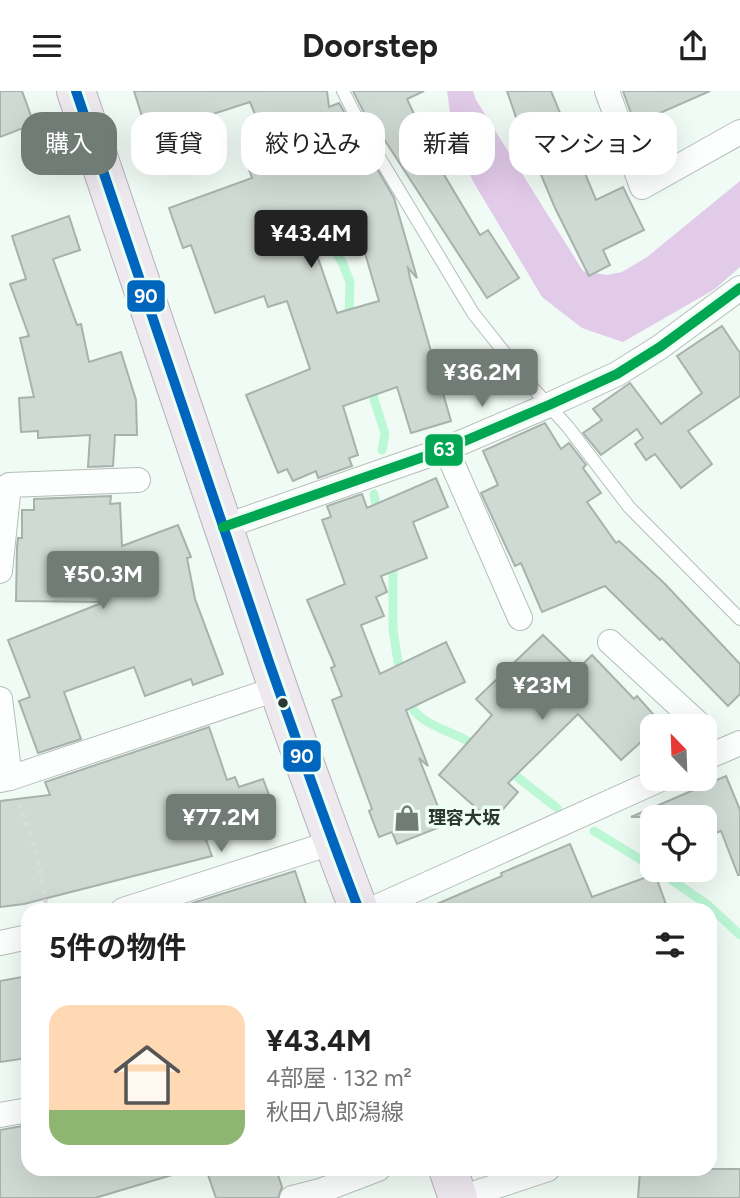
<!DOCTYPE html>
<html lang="ja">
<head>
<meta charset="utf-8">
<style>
  :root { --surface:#fff; --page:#f6f6f6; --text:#222; --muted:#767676; --line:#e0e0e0; --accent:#707c75 }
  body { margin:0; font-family:Figtree,"Noto Sans JP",sans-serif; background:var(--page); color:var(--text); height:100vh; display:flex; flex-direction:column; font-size:26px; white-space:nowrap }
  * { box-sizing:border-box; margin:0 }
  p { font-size:23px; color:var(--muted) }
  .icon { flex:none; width:38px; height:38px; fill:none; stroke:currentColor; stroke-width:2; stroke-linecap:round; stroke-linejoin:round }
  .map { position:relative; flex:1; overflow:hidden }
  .panel { position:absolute; left:21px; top:812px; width:696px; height:273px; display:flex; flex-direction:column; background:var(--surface); border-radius:21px; box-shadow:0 7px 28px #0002 }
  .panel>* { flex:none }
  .hud { position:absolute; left:21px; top:21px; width:698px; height:63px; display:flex; gap:14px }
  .needle { width:46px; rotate:337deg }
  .fabs { position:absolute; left:640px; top:623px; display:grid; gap:14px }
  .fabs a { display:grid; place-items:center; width:77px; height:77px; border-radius:14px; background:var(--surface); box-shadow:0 7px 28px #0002; font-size:35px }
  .price { position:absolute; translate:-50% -60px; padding:0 16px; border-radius:7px; background:var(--accent); color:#fff; font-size:23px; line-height:46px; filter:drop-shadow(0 2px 4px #0008) }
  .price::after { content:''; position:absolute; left:50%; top:42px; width:21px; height:16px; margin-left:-10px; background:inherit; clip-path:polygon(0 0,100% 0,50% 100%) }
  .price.active { background:#222; color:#fff }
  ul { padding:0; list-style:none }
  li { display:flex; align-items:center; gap:21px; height:175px; padding:0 28px }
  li+li { border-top:2px solid var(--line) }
  li span { display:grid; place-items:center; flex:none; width:196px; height:140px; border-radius:21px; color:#555 }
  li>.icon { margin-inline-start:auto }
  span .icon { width:84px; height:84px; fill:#fffc; stroke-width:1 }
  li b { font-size:30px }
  h2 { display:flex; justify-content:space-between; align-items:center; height:84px; padding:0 28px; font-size:30px }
  .pill { padding:0 24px; border-radius:21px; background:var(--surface); box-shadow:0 7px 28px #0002; font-size:24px; line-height:63px }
  .pill.active { background:var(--accent); color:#fff }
  header { display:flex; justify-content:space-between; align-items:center; height:91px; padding:0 28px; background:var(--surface); font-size:32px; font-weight:700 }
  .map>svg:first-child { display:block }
  .forest { fill:#e2cae9 }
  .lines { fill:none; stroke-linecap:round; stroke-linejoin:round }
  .stream { stroke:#bcf7d6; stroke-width:9 }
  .building { fill:#d0dad4; stroke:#a8b2ac; stroke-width:2; fill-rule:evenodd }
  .service-casing { stroke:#b5bfb9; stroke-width:14 }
  .minor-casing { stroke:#b5bfb9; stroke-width:26 }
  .primary-casing { stroke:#b6b1ba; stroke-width:40 }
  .path { stroke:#d9dcdb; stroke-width:4.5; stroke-dasharray:5 5; stroke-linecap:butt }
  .service { stroke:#fdfefe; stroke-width:12 }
  .minor { stroke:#fdfefe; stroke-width:24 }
  .primary { stroke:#eee9ef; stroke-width:38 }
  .bus-1-casing { stroke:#edfff4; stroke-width:16 }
  .bus-2-casing { stroke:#edfff4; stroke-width:16 }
  .bus-1 { stroke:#0065bd; stroke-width:10 }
  .bus-2 { stroke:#00a651; stroke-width:10 }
  .bus-dot { fill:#2b3730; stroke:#edfff4; stroke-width:2.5 }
  .labels { text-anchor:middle; stroke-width:7; stroke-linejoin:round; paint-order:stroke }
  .poi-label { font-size:18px; font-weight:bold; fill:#2b3730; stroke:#edfff4; text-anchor:start }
  .line-badge { stroke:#edfff4; stroke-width:2.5 }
  .badge-label { font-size:19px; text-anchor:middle; font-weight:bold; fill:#fff }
</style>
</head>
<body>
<header><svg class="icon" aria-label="menu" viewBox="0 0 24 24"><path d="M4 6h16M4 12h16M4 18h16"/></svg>Doorstep<svg class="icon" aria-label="share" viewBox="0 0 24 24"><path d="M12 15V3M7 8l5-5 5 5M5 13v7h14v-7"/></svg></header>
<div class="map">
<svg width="740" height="1107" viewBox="0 0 740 1107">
  <rect width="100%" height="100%" fill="#f1fbf5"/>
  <path class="forest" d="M447,0H473L476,9L583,180L607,184L622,181L647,166L740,90V176L715,198L623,251L582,237L542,206L474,92L454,50Z"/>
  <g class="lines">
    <g class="stream">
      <path d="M315,129L342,171L350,191L349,228"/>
      <path d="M370,295L385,343L382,359"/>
      <path d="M374,403L378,425"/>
      <path d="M390,469L393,479V539L400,583"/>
      <path d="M407,607C417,637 456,639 479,657"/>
      <path d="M507,678L557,717"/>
      <path d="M594,740L653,776"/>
      <path d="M657,779L708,814L740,844"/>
    </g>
  </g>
  <g class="building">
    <path d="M0,0H22L34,33L0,46Z"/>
    <path d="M134,0H327L329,16L339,12L394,107L417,187L408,177L410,187L451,330L411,342L397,296L343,315L358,364L349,367L352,375L318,387L316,380L293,390L287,378L278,382L246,304L310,278L287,210L268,216L264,205L215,222L191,154L183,157L169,117L252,87L247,73L272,65L250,11L148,44ZM355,128L379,210L337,222L309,141Z"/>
    <path d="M353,0H424L407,8L427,51L436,46L452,77L443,82L480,144L488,139L519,187L487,207L371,28L374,41Z"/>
    <path d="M507,0H551L596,109L623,96L644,139L603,159L610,174L589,185L555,117L537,74L533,76Z"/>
    <path d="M623,0H710L635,33Z"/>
    <path d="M69,125L80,159L53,168L77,234L81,233L89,271L121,261L136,309L137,344H115L113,375L88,376L90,344L38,347V340L21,341L19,307L34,306L20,247L29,245L10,193L26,188L12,145Z"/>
    <path d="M722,235L740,262V305L688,340L712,373L681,397L655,363L646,369L635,353L643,347L637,338L601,364L583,342L602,329L593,318L630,292L661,333L702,302L677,265Z"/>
    <path d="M545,332L561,358L569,352L586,374L583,377L601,402L587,411L616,452L619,450L665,493L740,573V603L728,615L662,547L660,549L605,495L542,521L521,472L515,475L481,402L498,394L483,360Z"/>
    <path d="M436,387L448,416L413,431L427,467L381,485L387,501L376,506L384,525L361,534L380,583L446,551L465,591L406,619L428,675L419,667L445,734L397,753L392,741L379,746L369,720L372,718L332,609L342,605L331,577L335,575L307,509L345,493L322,429L331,426L327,415L362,403L367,417Z"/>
    <path d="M111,405L110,413L120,412L122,455L178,434L191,466L187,467L195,508L223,583L193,594L191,588L145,605L134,576L64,601L81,648L38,662L19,610L30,606L8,549L104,511L16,510L17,456L18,447H22V419H34V408Z"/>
    <path d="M543,544L578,578L592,564L634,608L637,605L661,632L658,635H653V640L621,669L578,623L508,692L518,701L492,731L439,684L492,624L476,608Z"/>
    <path d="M209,636L227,689L235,686L239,696L263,688L274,717L204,743L212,765L24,813L0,816V710L50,704L45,691Z"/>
    <path d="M726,685L740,719V784H738L721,740L705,746V726H631Z"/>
    <path d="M570,753L592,806L655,783L668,819H423L502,785L501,782Z"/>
    <path d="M295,780L308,819H183L182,816L196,811Z"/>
    <path d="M28,885V967L0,971V890Z"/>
    <path d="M28,1034V1078H171L172,1084L95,1107H0V1039Z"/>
    <path d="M206,1078H276L282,1096L278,1107H216Z"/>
    <path d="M650,1078H740V1107H638L640,1080L649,1081Z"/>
  </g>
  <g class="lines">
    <defs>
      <path id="service" d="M343,0L364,41L473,222L531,295L568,336L629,416L740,528"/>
      <g id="minor">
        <path d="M607,0L642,96L740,41"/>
        <path d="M446,358L520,527"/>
        <path d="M223,436L446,358L549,314L617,283L660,256L740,197"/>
        <path d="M0,480L9,394L138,389"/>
        <path d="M610,551L701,635"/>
        <path d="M0,608L10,687"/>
        <path d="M705,667L740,652"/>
        <path d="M0,689L10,687L279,597"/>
        <path d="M123,819L334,751"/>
        <path d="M370,819L661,688"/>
        <path d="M0,852L28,846"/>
        <path d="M0,1024L28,1019"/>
        <path d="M292,1107L323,1099L378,1078"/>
        <path d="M461,1107L548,1078"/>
      </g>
      <g id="primary">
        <path d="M76,0C142,190 203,381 269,571C298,654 327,737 359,819"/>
        <path d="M448,1078L458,1107"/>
      </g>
    </defs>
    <use href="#service" class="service-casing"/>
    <use href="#minor" class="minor-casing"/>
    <use href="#primary" class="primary-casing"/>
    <path class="path" d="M19,712L37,763L47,819"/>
    <use href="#service" class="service"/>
    <use href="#minor" class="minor"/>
    <use href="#primary" class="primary"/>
    <defs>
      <path id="bus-1" d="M76,0C142,190 203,381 269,571C298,654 327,737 359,819"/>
      <path id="bus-2" d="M223,436L446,358L549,314L617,283L660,256L740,197"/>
    </defs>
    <use href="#bus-1" class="bus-1-casing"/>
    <use href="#bus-2" class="bus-2-casing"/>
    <use href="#bus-1" class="bus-1"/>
    <use href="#bus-2" class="bus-2"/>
  </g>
  <defs>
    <symbol id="shop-bare" viewBox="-9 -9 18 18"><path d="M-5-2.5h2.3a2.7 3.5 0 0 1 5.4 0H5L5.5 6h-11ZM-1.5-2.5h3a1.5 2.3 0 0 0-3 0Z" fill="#707c75" stroke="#edfff4" stroke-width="2.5" paint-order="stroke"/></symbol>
  </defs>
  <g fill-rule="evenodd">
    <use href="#shop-bare" x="388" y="708" width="38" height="38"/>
  </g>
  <circle class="bus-dot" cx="283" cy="612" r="6"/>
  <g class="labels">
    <g class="poi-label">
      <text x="428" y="733">理容大坂</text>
    </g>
  </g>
  <g class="line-badge">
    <rect x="126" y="188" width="40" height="34" rx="7" fill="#0065bd"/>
    <rect x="424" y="342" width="40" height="34" rx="7" fill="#00a651"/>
    <rect x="282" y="648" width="40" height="34" rx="7" fill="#0065bd"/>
  </g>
  <g class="badge-label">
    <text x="146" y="212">90</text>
    <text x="444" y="365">63</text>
    <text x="302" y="672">90</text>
  </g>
</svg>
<div class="fabs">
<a><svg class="needle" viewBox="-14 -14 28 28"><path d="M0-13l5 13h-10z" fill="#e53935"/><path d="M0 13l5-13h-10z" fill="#767676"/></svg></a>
<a><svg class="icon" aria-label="locate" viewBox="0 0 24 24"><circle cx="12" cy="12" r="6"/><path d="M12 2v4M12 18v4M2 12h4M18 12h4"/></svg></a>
</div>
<b class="price active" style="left:311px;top:179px">¥43.4M</b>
<b class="price" style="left:482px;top:318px">¥36.2M</b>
<b class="price" style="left:103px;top:520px">¥50.3M</b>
<b class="price" style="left:542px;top:631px">¥23M</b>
<b class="price" style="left:221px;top:763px">¥77.2M</b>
<div class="hud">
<a class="pill active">購入</a>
<a class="pill">賃貸</a>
<a class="pill">絞り込み</a>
<a class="pill">新着</a>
<a class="pill">マンション</a>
</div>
<section class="panel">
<h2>5件の物件<svg class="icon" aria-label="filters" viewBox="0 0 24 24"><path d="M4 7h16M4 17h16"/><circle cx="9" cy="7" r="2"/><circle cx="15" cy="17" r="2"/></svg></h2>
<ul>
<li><span style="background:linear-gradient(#ffd9b3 75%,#8fb573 0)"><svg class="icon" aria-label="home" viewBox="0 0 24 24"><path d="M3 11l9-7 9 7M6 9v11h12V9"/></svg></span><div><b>¥43.4M</b><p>4部屋 · 132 m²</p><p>秋田八郎潟線</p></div></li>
</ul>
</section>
</div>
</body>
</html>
